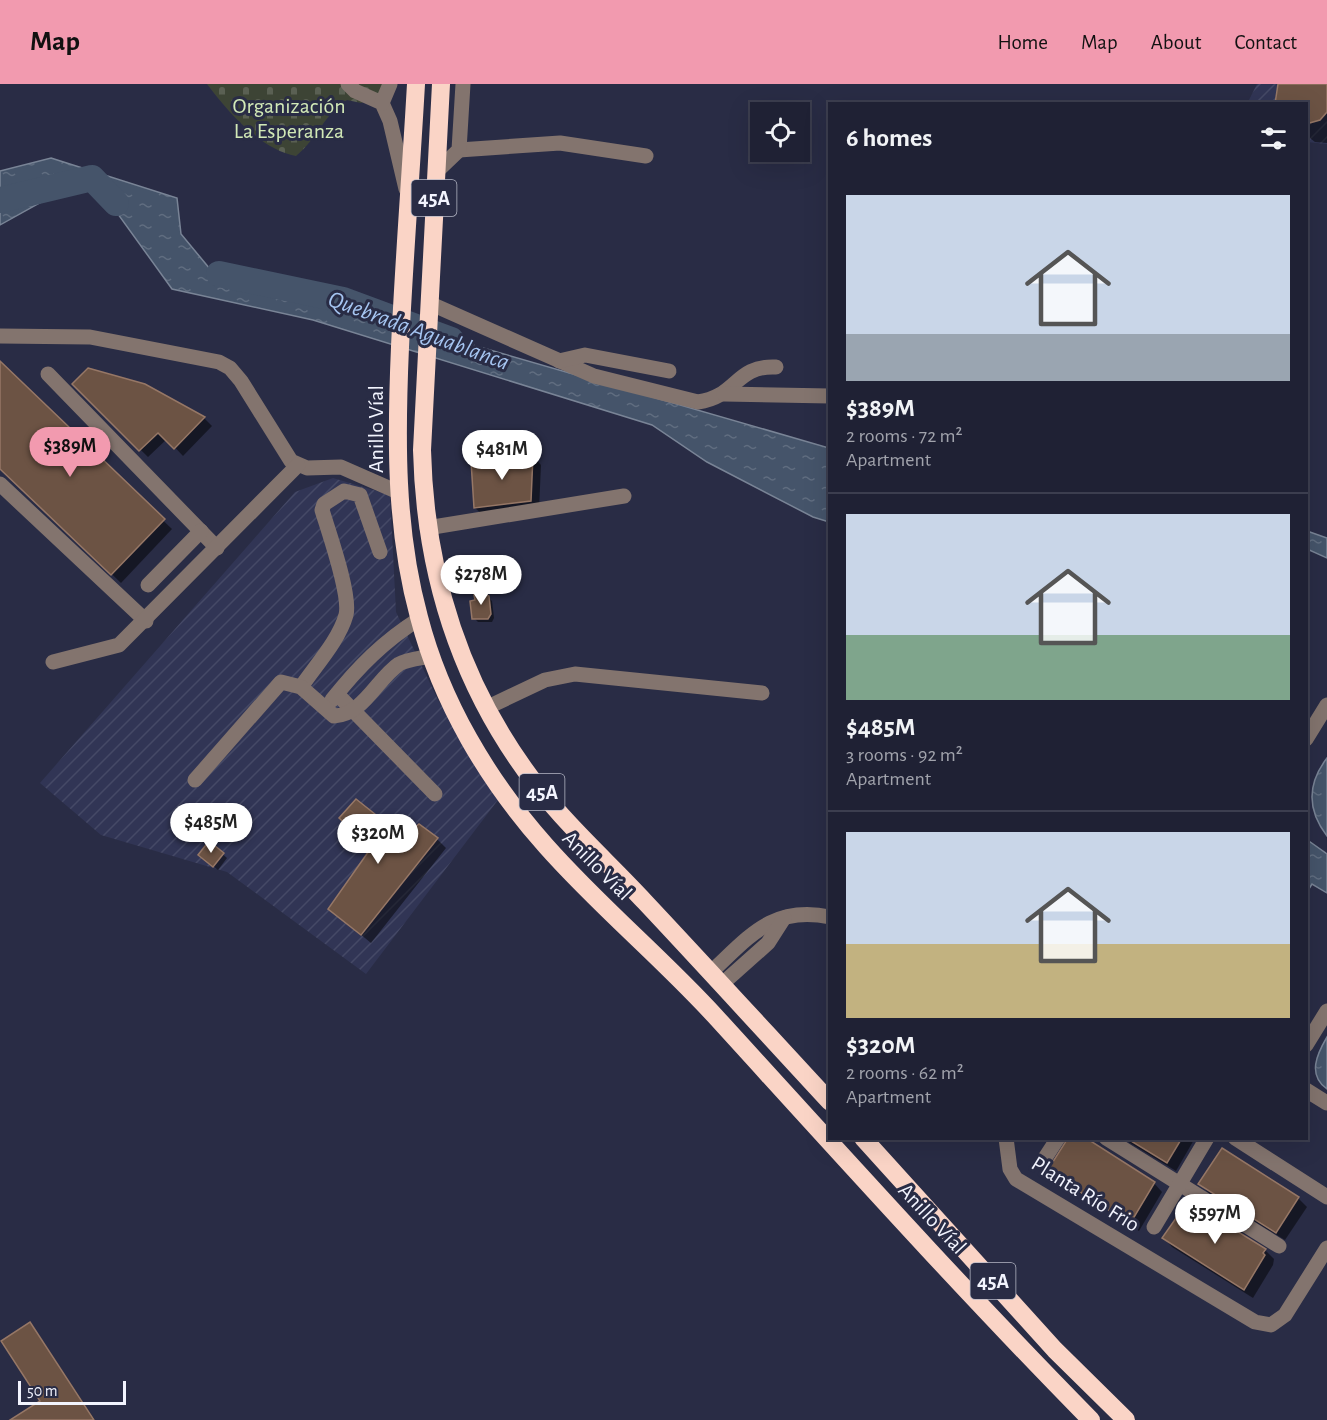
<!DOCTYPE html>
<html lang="en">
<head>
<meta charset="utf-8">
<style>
  :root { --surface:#1f2134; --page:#27293c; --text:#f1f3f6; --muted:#a1a3ac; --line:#3c3e4f; --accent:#f29aaf }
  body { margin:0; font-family:"Alegreya Sans",sans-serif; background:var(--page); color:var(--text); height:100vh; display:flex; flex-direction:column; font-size:22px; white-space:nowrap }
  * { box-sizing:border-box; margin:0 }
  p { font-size:20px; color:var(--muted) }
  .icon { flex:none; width:33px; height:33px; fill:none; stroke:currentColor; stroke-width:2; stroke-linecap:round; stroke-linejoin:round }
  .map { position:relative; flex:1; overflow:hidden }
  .panel { position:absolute; left:828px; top:18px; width:480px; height:1038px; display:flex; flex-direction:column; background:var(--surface); border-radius:0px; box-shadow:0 6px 24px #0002,0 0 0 2px var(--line) }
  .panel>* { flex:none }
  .fabs { position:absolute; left:750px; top:18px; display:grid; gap:12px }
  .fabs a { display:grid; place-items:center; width:60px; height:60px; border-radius:0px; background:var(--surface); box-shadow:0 6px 24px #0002,0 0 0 2px var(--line); font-size:30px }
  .scale { position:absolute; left:18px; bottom:15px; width:108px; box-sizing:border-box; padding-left:6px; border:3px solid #f2f4fe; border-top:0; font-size:16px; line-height:21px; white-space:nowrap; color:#f2f4fe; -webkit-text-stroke:4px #292c45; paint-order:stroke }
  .price { position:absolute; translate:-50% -51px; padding:0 14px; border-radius:21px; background:#fff; color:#222; font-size:20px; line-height:39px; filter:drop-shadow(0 2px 3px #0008) }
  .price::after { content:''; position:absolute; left:50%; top:36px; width:18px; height:14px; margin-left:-9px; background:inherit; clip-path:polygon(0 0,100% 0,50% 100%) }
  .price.current { background:var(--accent); color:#111 }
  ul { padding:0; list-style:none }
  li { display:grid; align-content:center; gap:12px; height:318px; padding:0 18px }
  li+li { border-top:2px solid var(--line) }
  li span { display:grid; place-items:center; height:186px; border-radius:0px; color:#555 }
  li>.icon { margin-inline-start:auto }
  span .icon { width:108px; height:108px; fill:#fffc; stroke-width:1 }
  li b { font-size:26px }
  h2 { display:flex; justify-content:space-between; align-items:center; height:72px; padding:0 18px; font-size:26px }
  header { display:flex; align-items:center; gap:36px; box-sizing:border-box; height:84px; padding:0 30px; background:var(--accent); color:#111 }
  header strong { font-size:28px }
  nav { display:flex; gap:33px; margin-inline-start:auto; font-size:21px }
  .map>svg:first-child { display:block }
  .industrial { fill:url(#industrial-furrows) }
  .cemetery { fill:url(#cemetery-stones) }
  .water { fill:url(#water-ripples); stroke:#798496; stroke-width:1.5 }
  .shadow { fill:#0007 }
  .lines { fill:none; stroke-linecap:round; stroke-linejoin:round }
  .river { stroke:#45546a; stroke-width:26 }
  .building { fill:#6c5344; stroke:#967766; stroke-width:1.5 }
  .minor { stroke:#83746e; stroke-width:15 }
  .highway { stroke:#fad4c6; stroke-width:18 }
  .labels { text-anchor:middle; stroke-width:6; stroke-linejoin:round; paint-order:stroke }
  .shield { fill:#292c45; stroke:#b6b8c6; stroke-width:1.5 }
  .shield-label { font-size:21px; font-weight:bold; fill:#f2f4fe }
  .park-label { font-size:22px; fill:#d2e9b7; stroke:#292c45 }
  .street-label { font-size:22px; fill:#f2f4fe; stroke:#292c45 }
  .water-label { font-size:24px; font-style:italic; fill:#a5c4f0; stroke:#292c45 }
</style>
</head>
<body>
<header>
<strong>Map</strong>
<nav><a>Home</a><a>Map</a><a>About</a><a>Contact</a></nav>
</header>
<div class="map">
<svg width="1327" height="1336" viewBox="0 0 1327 1336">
  <defs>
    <pattern id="industrial-furrows" width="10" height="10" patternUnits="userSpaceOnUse" patternTransform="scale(1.5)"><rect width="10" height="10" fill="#313555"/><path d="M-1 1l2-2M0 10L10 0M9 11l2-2" fill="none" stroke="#454966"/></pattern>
    <pattern id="cemetery-stones" width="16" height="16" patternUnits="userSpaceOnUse" patternTransform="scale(1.5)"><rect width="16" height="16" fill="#3d4435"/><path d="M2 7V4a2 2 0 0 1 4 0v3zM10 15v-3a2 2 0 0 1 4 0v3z" fill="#5a6053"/></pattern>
    <pattern id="water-ripples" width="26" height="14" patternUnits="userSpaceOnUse" patternTransform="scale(1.5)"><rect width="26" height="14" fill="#45546a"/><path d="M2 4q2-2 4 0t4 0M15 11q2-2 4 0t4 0" fill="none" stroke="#606d80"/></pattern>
  </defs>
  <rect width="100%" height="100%" fill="#292c45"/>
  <g class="industrial">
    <path d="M1257,0H1327V60L1307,58L1306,20H1247Z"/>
    <path d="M333,394L390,411L396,528L438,616L501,712L366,890L227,788L101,751L40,699L295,408Z"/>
  </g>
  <path class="cemetery" d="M207,0H387V7L361,19L347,16C325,29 318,54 296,72C261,66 228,28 207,0Z"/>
  <g class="water">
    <path d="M51,74L177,114L181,150L210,185L829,364V438L813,433L707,378L652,341L313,236L172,205L92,94L79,97L0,141V87Z"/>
    <path d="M1307,447L1327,454V474L1307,465Z"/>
    <path d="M1327,674V752C1307,726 1307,700 1327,674Z"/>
    <path d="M1306,755L1327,770V809L1312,800L1307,808Z"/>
    <path d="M1327,953V1005C1307,991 1317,970 1327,953Z"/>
  </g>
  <g class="shadow">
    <path d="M1279,0H1327V59L1315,58L1306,51V20Z"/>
    <path d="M0,281L172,445L121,499L0,382Z"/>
    <path d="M108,289L145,302L204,334L212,342L183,372L167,355L148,373L74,300L105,293Z"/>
    <path d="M533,372L541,381L539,426L484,432L475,424Z"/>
    <path d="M488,513L492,517L494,534L492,538H478L474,534Z"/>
    <path d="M402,738L411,748L437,755L446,764L371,859L330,825Z"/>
    <path d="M210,759L227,774L218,786L204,775Z"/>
    <path d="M1122,1054H1195L1176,1087Z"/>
    <path d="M1049,1086L1154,1099L1162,1108L1139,1147L1057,1095Z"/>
    <path d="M1200,1100L1298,1114L1307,1123L1285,1156L1209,1109Z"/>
    <path d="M1188,1118L1265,1166L1274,1175L1273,1181L1253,1214L1172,1163L1164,1154Z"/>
    <path d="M30,1240L37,1248L95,1336H13L42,1317Z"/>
  </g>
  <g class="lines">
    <g class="river">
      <path d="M0,116L92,94L116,119"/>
      <path d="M219,190L343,216L451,256"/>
    </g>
  </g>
  <g class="building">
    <path d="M1278,0H1327V28L1320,36L1306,40V20H1275Z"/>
    <path d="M0,277L165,435L111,491L0,385Z"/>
    <path d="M88,284L145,300L205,333L174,365L158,349L139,367L72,300Z"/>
    <path d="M533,371L531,417L474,424L471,377Z"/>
    <path d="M473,506L489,512L491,530L488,535H472L470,517L475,516Z"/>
    <path d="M356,715L395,746L401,736L410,747L419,740L438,754L361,851L328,825L371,764L339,734Z"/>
    <path d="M209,757L224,769L213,783L198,771Z"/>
    <path d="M1068,1054H1086L1155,1098L1130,1140L1047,1087Z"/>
    <path d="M1126,1054H1182L1167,1079Z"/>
    <path d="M1222,1064L1299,1113L1276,1149L1198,1100Z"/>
    <path d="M1188,1117L1266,1165L1263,1169L1265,1171L1244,1206L1162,1154Z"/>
    <path d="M30,1238L94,1336H10L40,1317L1,1257Z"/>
  </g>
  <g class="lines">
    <g class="minor">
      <path d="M348,0L355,7L382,19L390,37L406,105"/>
      <path d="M382,19L390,0"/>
      <path d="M459,66L560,59L646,72"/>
      <path d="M436,88L459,66L463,0"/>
      <path d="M429,219L594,292L698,318C737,313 735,281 776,283"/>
      <path d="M0,252L90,253L219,278L230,284L241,297L291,377L307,384L341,383L398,408"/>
      <path d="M559,277L585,271L669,287"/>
      <path d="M48,290L217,464"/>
      <path d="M724,310L830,312"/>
      <path d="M0,400L146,537"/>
      <path d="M427,444L624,412"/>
      <path d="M148,501L201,447"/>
      <path d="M53,578L119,561L298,381"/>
      <path d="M301,603C316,581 339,556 346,531C351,511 329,449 322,426L324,420L344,407L360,411L380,468"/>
      <path d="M337,610L435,710"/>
      <path d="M332,616C358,583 384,557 419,535"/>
      <path d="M486,624L545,596L575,590L762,609"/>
      <path d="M1306,655L1327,621"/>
      <path d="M195,696L281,598L301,603L334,632C363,631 377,595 399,580C407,575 422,574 431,572"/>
      <path d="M711,888C749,853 772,821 830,833"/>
      <path d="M722,900L768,859L784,834"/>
      <path d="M1306,961L1327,927"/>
      <path d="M1306,1006L1327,1019"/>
      <path d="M1006,1054L1010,1085L1016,1095L1255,1238L1271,1241L1285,1231L1327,1164"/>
      <path d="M1106,1054L1279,1162"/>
      <path d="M1235,1054L1327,1113"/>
      <path d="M1043,1077L1058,1054"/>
      <path d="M1154,1143L1207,1054"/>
    </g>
    <g class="highway">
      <path d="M416,0C411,88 404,176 400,263C396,355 395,445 419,533C441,618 488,697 546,762C599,822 661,873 715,932C839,1068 962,1205 1091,1336"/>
      <path d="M441,0L422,366C425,489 461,604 537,702C569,744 609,779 645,818C707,884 768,951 830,1018"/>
      <path d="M863,1054L1055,1266L1126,1336"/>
    </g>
  </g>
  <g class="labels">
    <g class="shield">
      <rect x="411.5" y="96" width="45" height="36" rx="4.5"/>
      <rect x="519.5" y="690" width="45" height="36" rx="4.5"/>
      <rect x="970.5" y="1179" width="45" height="36" rx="4.5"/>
    </g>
    <g class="shield-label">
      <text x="434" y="121">45A</text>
      <text x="542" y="715">45A</text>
      <text x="993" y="1204">45A</text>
    </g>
    <g class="park-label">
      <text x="289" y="29">Organización<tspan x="289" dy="25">La Esperanza</tspan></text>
    </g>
    <g class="street-label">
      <text transform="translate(375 345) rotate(-90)" y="8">Anillo Víal</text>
      <text transform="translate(598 781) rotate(45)" y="8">Anillo Víal</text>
      <text transform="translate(1086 1109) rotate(32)" y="8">Planta Río Frio</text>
      <text transform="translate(933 1134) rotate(47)" y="8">Anillo Víal</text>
    </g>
    <g class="water-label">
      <text transform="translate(419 246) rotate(20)" y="8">Quebrada Aguablanca</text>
    </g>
  </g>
</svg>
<div class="fabs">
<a><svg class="icon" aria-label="locate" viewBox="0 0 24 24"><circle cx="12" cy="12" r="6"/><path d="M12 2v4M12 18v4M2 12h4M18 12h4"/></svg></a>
</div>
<div class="scale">50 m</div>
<b class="price current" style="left:70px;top:394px">$389M</b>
<b class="price" style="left:502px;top:397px">$481M</b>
<b class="price" style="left:481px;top:522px">$278M</b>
<b class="price" style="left:211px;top:770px">$485M</b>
<b class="price" style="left:378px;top:781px">$320M</b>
<b class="price" style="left:1215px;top:1161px">$597M</b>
<section class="panel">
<h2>6 homes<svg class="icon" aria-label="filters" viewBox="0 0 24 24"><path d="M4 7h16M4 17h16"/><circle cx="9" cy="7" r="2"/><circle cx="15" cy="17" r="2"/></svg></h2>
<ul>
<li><span style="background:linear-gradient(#c9d6e8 75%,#9aa5b1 0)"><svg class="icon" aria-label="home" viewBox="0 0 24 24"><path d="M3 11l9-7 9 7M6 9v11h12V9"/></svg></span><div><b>$389M</b><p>2 rooms · 72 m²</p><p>Apartment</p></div></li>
<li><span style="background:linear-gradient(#c9d6e8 65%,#7fa58c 0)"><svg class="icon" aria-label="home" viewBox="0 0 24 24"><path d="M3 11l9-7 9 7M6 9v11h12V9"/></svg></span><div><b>$485M</b><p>3 rooms · 92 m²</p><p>Apartment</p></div></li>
<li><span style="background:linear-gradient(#c9d6e8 60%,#c2b280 0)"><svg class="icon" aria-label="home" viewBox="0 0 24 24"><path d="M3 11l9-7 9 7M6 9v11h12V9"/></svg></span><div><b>$320M</b><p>2 rooms · 62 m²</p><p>Apartment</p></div></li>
</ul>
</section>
</div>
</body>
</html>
